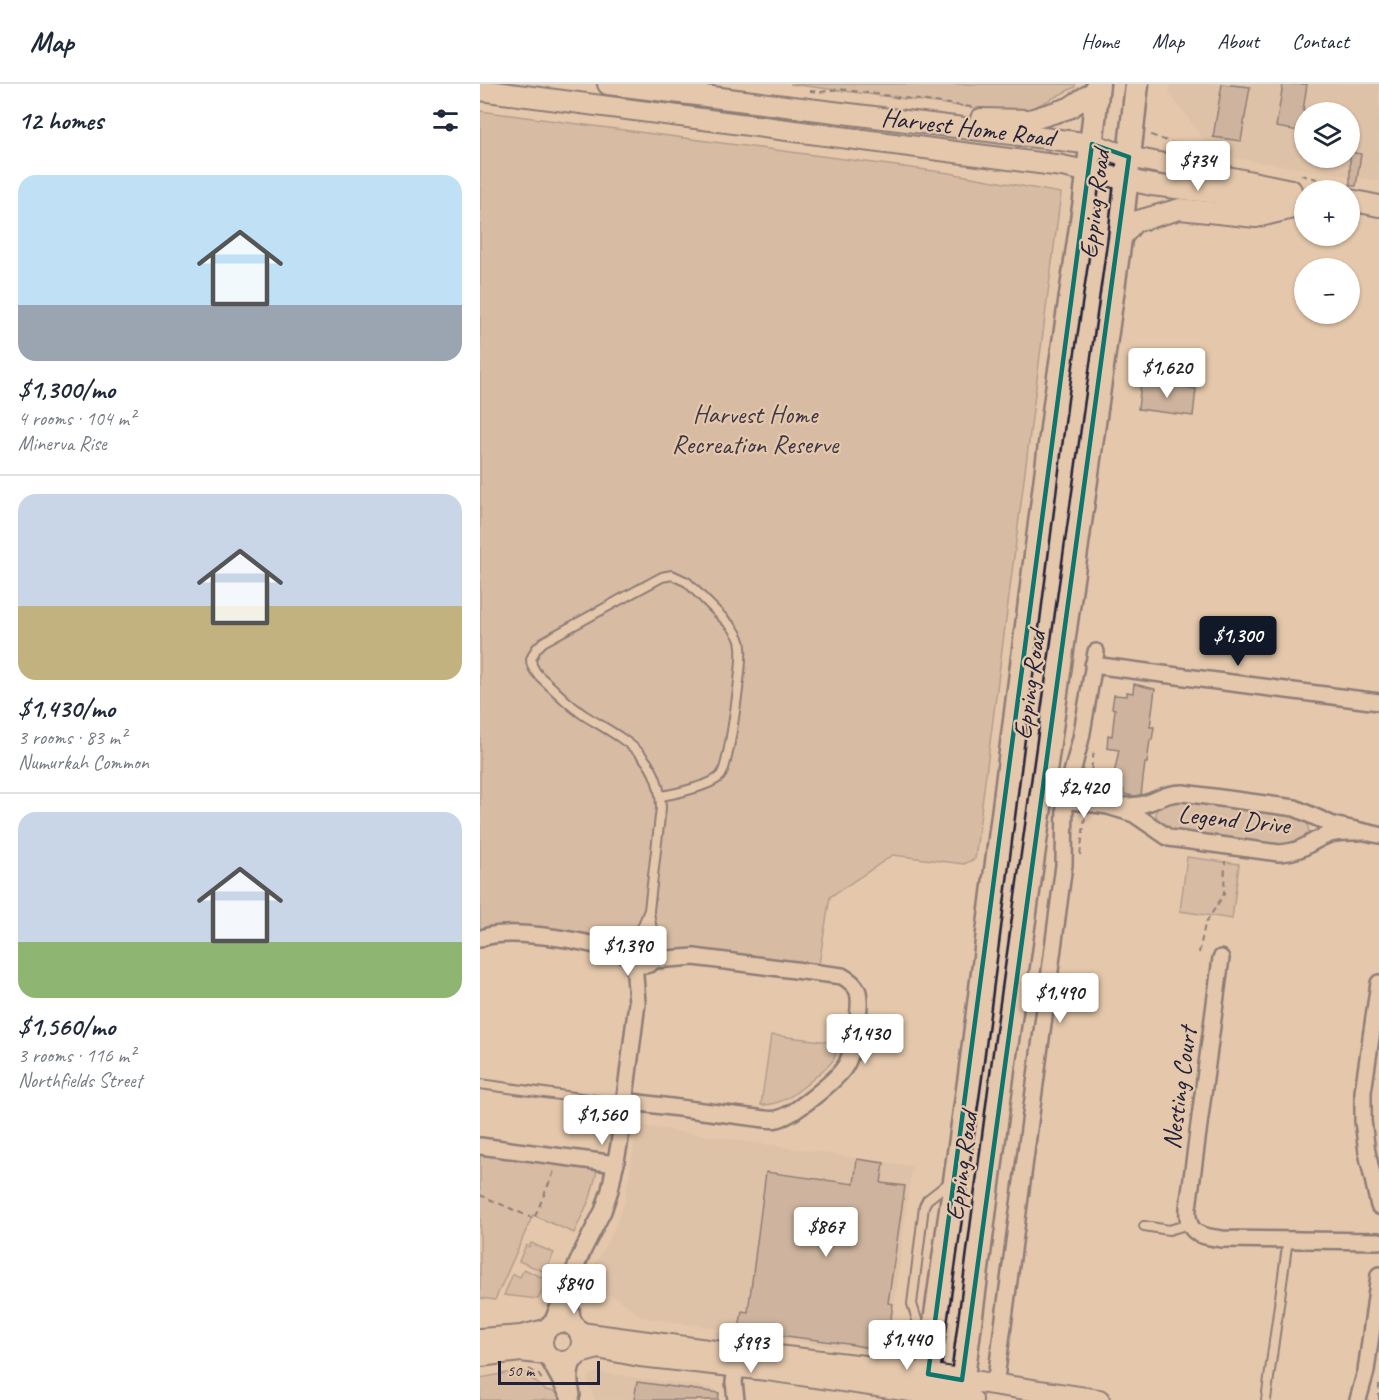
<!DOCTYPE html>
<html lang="en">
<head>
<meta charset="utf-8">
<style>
  :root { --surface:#fff; --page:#f6f6f7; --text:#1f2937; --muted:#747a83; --line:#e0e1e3; --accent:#111827 }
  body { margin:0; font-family:Caveat,sans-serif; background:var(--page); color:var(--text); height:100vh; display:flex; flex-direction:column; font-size:22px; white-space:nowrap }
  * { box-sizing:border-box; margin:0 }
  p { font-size:20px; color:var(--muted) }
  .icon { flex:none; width:33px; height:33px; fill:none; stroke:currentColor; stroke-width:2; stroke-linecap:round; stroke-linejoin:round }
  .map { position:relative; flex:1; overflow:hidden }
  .sheet { display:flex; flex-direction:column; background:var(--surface); width:480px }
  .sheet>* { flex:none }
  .controls { position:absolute; left:814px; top:18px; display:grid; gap:12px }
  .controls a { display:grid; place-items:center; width:66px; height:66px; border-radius:50%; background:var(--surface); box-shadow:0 2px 4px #0004; font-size:30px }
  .scale { position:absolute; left:18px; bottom:15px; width:102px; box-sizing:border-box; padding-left:6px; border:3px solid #22223b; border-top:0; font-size:16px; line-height:21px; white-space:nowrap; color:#22223b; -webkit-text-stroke:4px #e5c8ac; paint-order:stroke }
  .price { position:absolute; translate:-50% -51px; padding:0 14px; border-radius:6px; background:#fff; color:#222; font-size:20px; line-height:39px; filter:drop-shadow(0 2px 3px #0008) }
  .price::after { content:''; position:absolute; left:50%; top:36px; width:18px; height:14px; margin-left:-9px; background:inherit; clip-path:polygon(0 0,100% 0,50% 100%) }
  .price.selected { background:var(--accent); color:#fff }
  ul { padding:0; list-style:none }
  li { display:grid; align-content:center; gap:12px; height:318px; padding:0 18px }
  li+li { border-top:2px solid var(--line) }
  li span { display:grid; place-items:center; height:186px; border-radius:18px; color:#555 }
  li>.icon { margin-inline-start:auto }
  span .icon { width:108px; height:108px; fill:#fffc; stroke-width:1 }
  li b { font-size:26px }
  h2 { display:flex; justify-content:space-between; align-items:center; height:72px; padding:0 18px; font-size:26px }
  header { display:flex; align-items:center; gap:36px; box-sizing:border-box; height:84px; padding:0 30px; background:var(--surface); border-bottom:2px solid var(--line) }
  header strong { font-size:28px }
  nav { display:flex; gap:33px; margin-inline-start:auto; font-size:21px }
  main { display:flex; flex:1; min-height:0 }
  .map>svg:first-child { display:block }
  .built { fill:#d6bba3; fill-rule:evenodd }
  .green { fill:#c6ad9a; stroke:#74686a; stroke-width:1.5 }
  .building { fill:#b29c8e; stroke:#22223b; stroke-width:1.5 }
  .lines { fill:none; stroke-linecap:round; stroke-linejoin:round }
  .lane-casing { stroke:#22223b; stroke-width:12 }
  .street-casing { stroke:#22223b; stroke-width:20 }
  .secondary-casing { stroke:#22223b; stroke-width:24 }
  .primary-casing { stroke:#22223b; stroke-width:27 }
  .path { stroke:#22223b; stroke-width:2; stroke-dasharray:6 4.5; stroke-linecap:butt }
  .lane { stroke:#e5c8ac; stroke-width:8 }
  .street { stroke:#e5c8ac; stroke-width:15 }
  .secondary { stroke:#e5c8ac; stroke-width:20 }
  .primary { stroke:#e5c8ac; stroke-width:22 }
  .marked { fill:none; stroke:#0f766e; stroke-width:4.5; stroke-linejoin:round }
  .labels { text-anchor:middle; stroke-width:4.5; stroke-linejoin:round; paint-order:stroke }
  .street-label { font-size:26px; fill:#22223b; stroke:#e5c8ac }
  .park-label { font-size:26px; fill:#3b3749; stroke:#e5c8ac }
</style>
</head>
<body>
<header>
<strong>Map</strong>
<nav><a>Home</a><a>Map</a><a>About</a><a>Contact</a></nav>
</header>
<main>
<section class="sheet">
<h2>12 homes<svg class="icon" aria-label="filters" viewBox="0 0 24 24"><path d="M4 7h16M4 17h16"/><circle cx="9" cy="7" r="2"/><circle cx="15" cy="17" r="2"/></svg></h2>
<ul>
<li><span style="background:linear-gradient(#bfe0f5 70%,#9aa5b1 0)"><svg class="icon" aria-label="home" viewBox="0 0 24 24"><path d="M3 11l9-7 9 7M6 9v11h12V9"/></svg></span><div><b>$1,300/mo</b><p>4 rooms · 104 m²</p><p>Minerva Rise</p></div></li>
<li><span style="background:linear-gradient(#c9d6e8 60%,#c2b280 0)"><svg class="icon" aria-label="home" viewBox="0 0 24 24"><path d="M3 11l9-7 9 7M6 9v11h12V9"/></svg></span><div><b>$1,430/mo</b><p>3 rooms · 83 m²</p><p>Numurkah Common</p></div></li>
<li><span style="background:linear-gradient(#c9d6e8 70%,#8fb573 0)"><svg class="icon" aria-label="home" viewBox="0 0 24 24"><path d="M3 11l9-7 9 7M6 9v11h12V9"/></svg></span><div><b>$1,560/mo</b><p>3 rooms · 116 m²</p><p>Northfields Street</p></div></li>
</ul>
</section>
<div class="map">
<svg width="899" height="1316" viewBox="0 0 899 1316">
  <rect width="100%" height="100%" fill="#e5c8ac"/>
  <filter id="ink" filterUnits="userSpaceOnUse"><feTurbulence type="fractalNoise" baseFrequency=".0167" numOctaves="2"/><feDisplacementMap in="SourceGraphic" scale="12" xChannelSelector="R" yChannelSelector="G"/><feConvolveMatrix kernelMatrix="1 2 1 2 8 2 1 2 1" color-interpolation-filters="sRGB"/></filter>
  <g filter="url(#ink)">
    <g class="built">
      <path d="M690,0H899V97L735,71L689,9ZM825,28H870V74H825Z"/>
      <path d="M158,1041L432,1082L408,1272L162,1233L135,1213L105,1205L112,1186L133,1147L144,1119Z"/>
      <path d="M116,1288L234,1304L240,1311L239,1316H115L107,1297L108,1292Z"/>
    </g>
    <g class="green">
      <path d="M310,0H595V3L541,30Z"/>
      <path d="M0,27L469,89L581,109L495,775L484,780L413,771L350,813L339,880L180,865L174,855L150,852H0Z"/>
      <path d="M689,714L810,728L827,737L829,749L827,754L805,764L694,750C681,743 673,739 677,722Z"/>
      <path d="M707,773L759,780L752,835L700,827Z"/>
      <path d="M291,951L358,959L354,975L349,981C329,997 308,1022 281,1021Z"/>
      <path d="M0,1064L119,1080L110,1114L94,1149L53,1131L15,1216L0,1214Z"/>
      <path d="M51,1159L74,1169L65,1188L39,1177L46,1161L49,1163Z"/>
      <path d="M44,1185L67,1196L58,1215L24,1211L33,1190L40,1193Z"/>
      <path d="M42,1286L65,1306L76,1308L80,1316H0V1294Z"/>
    </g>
    <g class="building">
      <path d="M742,0L770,3L761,57L733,53Z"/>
      <path d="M803,0H827L823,27H825V43L820,42L819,47L796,43Z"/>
      <path d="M870,68L881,70L876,102H870Z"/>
      <path d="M661,298L716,305L713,332L658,325Z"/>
      <path d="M654,600L675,605L670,643H674L672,656H670L667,679H665L661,711L654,712L643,710L644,706L637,705V701L632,700L639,666L627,664L628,651L632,652L635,625L632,624L634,611L647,612V608L653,609Z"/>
      <path d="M377,1075L404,1079L401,1099L425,1102L408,1219L413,1220L406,1267L368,1260L259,1246L262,1227L268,1228L286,1088L374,1100Z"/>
      <path d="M157,1298L239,1309L238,1316H154Z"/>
    </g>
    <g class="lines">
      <defs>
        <g id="lane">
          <path d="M169,828L174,859"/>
          <path d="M157,856L169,826L181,724C180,672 146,657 107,633C92,624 81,612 68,600C61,593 51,587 51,575L56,565L63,558L156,507L182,493L192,491L207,498L252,543C257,549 261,555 261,563C263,578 249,681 241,691C234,701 194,710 181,712"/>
          <path d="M0,1000L144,1020"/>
          <path d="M664,1142L689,1146L709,1140"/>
          <path d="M449,1253L437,1236L432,1220L444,1122L447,1116L471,1097"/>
          <path d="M786,1316L808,1155"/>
        </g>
        <g id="street">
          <path d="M613,581L899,618"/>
          <path d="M585,716L628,722L654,730L689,754L799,769C825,767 825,760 845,752C855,747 867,748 879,748"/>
          <path d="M641,722C651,722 661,722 670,718C683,713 689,709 703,709L815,724L853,741L899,751"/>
          <circle cx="164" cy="868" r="13"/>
          <path d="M0,855C25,841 128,859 152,874"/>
          <path d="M741,874L708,1124C706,1150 720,1152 742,1155L899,1157"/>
          <path d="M899,899L883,1008V1037L887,1068L899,1122"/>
          <path d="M144,1017L285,1035C291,1036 297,1036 303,1033C317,1028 356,996 364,984C373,972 382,922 378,908C375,900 369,896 362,892L214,873L175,876"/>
          <path d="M0,1062L136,1080"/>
          <path d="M88,1205L92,1234L98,1245"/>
          <path d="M71,1241L103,1166L123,1127L130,1106L139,1061L157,919L154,877"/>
          <path d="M67,1272L91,1316"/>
          <path d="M256,1284L254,1298L256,1316"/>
          <path d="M515,1302L584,781L585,716L601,654L616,568"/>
          <path d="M92,1311C89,1297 88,1287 95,1274"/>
          <path d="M878,1316L886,1287L899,1191"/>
        </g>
        <g id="secondary">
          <path d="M128,0L612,60L649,73L811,106"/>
          <path d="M0,6L582,82L672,101L825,120"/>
          <path d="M501,35L550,36L589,24L618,5"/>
          <path d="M870,116L899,122"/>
          <path d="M640,155L654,138L700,125L776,133L817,123"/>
          <circle cx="82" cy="1258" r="20"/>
          <path d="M101,1249L257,1270L288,1271L420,1286L619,1316"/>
          <path d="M0,1255L41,1252L66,1246"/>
          <path d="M100,1269L118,1264L160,1272L287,1286L492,1316"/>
          <path d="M0,1272L41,1267L65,1270"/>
        </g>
        <g id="primary">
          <path d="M444,1316L490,991L576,313L605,116L618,0"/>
          <path d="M480,1316L523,985L640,155L657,0"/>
        </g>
      </defs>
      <use href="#lane" class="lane-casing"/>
      <use href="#street" class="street-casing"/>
      <use href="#secondary" class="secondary-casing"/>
      <use href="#primary" class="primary-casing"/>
      <g class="path">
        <path d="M330,7L341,8L359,5L491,23"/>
        <path d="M671,51L722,70"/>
        <path d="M821,91L862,101"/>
        <path d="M608,706L614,667"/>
        <path d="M600,771L605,733"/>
        <path d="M719,869L725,840L744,810L745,777"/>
        <path d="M0,1111L52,1134"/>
        <path d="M55,1132L75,1085"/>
        <path d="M49,1285L59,1291L64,1299"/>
        <path d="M899,1316V1300"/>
      </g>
      <use href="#lane" class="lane"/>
      <use href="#street" class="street"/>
      <use href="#secondary" class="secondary"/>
      <use href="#primary" class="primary"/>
    </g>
  </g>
  <path d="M0 0H899V1316H0ZM612,60L649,73L482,1296L448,1290Z" fill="#e5c8ac" fill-opacity=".55" fill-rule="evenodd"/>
  <path class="marked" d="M612,60L649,73L482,1296L448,1290Z"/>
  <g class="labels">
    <g class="street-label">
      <text transform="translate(488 43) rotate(7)" y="9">Harvest Home Road</text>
      <text transform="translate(614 120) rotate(-83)" y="9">Epping Road</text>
      <text transform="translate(549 601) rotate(-82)" y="9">Epping Road</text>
      <text transform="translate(754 735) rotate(6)" y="9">Legend Drive</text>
      <text transform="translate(699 1004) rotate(-82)" y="9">Nesting Court</text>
      <text transform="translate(481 1082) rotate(-82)" y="9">Epping Road</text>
    </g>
    <g class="park-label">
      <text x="275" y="339">Harvest Home<tspan x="275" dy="30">Recreation Reserve</tspan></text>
    </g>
  </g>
</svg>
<div class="controls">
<a><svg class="icon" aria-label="layers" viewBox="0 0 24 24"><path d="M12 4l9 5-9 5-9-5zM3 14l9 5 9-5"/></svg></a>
<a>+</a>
<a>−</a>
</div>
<div class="scale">50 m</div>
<b class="price" style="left:718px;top:108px">$734</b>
<b class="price" style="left:687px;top:315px">$1,620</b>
<b class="price selected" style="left:758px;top:583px">$1,300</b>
<b class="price" style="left:604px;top:735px">$2,420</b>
<b class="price" style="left:148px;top:893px">$1,390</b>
<b class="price" style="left:580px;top:940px">$1,490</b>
<b class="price" style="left:385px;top:981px">$1,430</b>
<b class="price" style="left:122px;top:1062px">$1,560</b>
<b class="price" style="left:346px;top:1174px">$867</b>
<b class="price" style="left:94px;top:1231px">$840</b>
<b class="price" style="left:427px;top:1287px">$1,440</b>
<b class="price" style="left:271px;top:1290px">$993</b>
</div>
</main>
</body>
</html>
